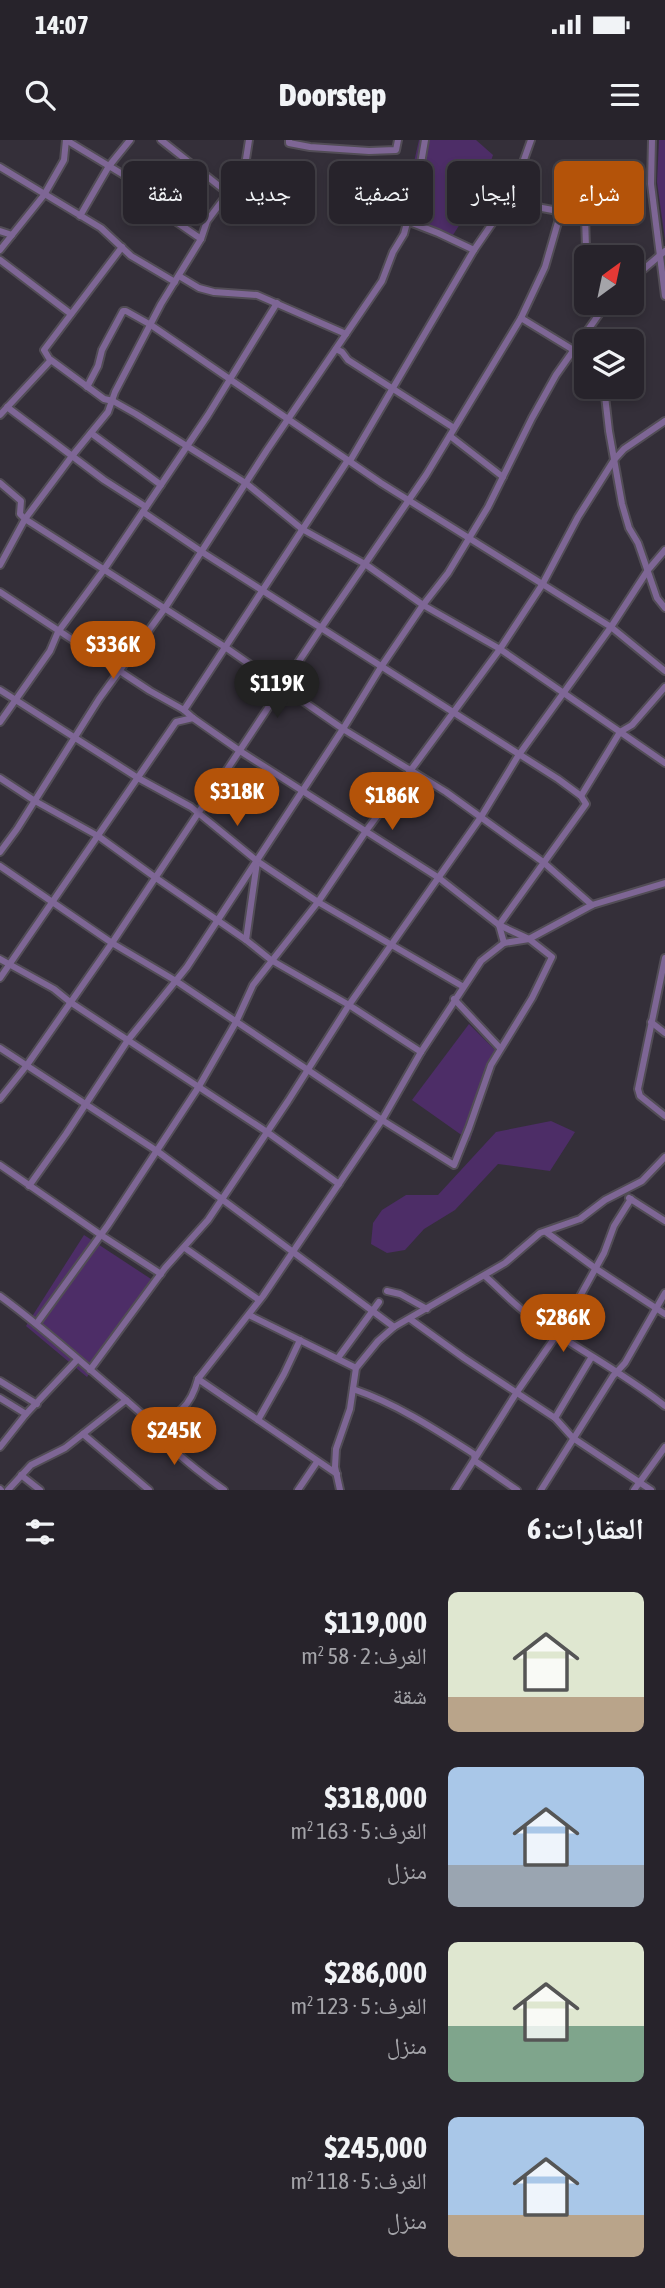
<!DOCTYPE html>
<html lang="ar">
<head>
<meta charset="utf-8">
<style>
  :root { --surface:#27232b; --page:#2f2b33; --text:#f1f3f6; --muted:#a4a4a9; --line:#434047; --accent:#b45309 }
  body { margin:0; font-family:"Asap Condensed","Noto Naskh Arabic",sans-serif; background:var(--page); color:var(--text); direction:rtl; height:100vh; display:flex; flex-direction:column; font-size:26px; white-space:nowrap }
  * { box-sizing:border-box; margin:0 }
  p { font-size:23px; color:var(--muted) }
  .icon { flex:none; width:38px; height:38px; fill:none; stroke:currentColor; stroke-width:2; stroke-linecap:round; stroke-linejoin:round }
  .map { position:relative; height:1350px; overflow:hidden; direction:ltr }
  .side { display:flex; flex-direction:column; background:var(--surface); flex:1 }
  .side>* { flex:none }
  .guide { position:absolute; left:21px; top:21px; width:623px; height:63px; direction:rtl; display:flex; gap:14px }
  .needle { width:46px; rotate:33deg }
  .controls { position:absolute; left:574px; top:105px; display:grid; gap:14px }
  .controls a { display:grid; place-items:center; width:70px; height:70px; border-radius:10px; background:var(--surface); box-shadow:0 4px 10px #0003,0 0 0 2px var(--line); font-size:35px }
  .price { position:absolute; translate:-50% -60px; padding:0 16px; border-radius:24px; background:var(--accent); color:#fff; font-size:23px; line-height:46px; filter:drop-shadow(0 2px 4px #0008) }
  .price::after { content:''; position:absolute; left:50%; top:42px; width:21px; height:16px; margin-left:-10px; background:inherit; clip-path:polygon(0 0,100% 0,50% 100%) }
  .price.active { background:#222; color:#fff }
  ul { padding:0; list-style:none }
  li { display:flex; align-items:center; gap:21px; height:175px; padding:0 21px }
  li span { display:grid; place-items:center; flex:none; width:196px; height:140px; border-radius:10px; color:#555 }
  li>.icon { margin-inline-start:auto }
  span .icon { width:84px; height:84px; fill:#fffc; stroke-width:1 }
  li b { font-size:30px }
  h2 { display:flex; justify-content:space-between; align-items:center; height:84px; padding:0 21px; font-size:30px }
  .pill { padding:0 24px; border-radius:10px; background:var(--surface); box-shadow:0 4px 10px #0003,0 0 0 2px var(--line); font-size:24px; line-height:63px }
  .pill.active { background:var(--accent); color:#fff }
  .status { display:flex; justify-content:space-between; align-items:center; height:49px; padding:0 35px; background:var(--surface); direction:ltr }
  .status svg { height:19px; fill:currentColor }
  header { display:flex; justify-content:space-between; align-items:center; height:91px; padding:0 21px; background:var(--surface); font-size:32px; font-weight:800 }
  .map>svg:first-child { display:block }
  .green { fill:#4d2d67 }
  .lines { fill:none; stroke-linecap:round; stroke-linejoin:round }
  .minor-casing { stroke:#524d56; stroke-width:10 }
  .minor { stroke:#7e6695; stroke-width:6 }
</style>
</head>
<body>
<div class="status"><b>14:07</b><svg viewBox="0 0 49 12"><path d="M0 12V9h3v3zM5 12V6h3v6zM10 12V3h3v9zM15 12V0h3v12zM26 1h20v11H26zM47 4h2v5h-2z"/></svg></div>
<header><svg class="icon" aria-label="menu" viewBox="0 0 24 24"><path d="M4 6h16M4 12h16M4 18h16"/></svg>Doorstep<svg class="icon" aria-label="search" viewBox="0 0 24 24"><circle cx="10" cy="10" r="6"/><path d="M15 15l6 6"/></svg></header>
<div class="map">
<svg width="665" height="1350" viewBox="0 0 665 1350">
  <rect width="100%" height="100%" fill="#342f39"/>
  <g class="green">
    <path d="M419,0H476L493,15L481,51L453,95L401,80Z"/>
    <path d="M659,0H665V100L657,42Z"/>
    <path d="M469,884L495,910L470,1001L412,960Z"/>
    <path d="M551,981L575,992L550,1031L498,1024L455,1070L424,1089L405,1110L387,1113L371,1104L373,1083L382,1070L406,1055H438L496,992Z"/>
    <path d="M84,1095L151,1139L87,1237L26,1186Z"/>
  </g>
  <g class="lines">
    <defs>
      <g id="minor">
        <path d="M66,0L142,46L149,63L201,99"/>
        <path d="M161,0L228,53"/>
        <path d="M289,0V3L310,7L369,11L396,10L398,0"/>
        <path d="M652,0L651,44L665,156"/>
        <path d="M0,27L101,88L131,116L175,142"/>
        <path d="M511,56L542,68L585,76L586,108L578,145L586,153"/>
        <path d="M80,76L109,26L130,0"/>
        <path d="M407,81L438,93L474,110"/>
        <path d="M0,91L12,95"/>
        <path d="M0,110L44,55L64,20L66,0"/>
        <path d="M0,120L71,174"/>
        <path d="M179,136L199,148L214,152L257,155L346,194"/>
        <path d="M632,139L665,111"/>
        <path d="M521,178L575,211"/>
        <path d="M336,209L342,212L348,220L454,288"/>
        <path d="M50,220L44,210L122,107"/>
        <path d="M87,247L98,226L102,210L123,171H126L151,185L381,343L611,487L665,531"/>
        <path d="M604,247L609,291L622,364L629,388L638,403L657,458L665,468"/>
        <path d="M7,267L104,340L146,367"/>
        <path d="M0,275L51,220L104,259L113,261L136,274L247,344L302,389L365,424L423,465L500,509L665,623"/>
        <path d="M91,293L161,345"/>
        <path d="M450,296L503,337"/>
        <path d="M350,321L474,110L511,56L531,0"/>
        <path d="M0,343L21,361L20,374L25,379L225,507L343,589L446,652L543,722L592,765"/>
        <path d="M143,372L202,412L558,639L581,656L586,664L499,785L504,803"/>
        <path d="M0,425L25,379L72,316L108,272L115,252L161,164L201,99L207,81L244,32L249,0"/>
        <path d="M0,452L150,551L184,570L193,578L240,611L439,738L499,785L529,799L552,817L532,858L491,925L469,988L454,1025L382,980L176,841L112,803L0,726"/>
        <path d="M0,550L138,638L191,667L257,721L318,762L462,846"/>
        <path d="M184,570L348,320"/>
        <path d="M0,582L50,511L58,492L103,431L208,275L277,163"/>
        <path d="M0,638L35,661L98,696L156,738L246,800L271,820L349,865L421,912"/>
        <path d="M581,656L620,592L632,585L665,547"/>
        <path d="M0,712L17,689L99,559L165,468L267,310L382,141L393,112L404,94L418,41L425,0"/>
        <path d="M246,800L257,722"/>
        <path d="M665,818L638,949L640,956L665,976"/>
        <path d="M0,819L54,849L70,862L267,992L339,1044"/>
        <path d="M0,838L176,582L193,578"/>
        <path d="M454,859L500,908"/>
        <path d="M651,882L665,893"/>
        <path d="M0,908L157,1011L394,1187"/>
        <path d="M0,959L27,925L112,803L321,488L426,335L521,178L545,127L561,72"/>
        <path d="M0,1025L101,1095L161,1134"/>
        <path d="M29,1046L66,994L128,900L187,827L343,589L381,527L423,465L448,433L488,367L532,278L556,235L607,163"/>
        <path d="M629,1058L665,1081"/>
        <path d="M546,1092L595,1128L665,1174"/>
        <path d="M185,1108L259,1160"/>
        <path d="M485,1136C501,1150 516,1167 534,1179C577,1209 624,1233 665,1266"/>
        <path d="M387,1151L400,1154L427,1169"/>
        <path d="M0,1156C44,1188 84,1225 126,1260"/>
        <path d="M249,1175L356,1228"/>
        <path d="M410,1179L464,1218L555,1278L573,1298L651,1350"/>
        <path d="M37,1183L108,1085L198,948L236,882L253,845L318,762L366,691L500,509L542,445L578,377L614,320L624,309L665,281"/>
        <path d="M338,1218L379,1162"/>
        <path d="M90,1230L165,1128L208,1080L288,961L349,865L481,677L518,616L611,487L648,430L665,410"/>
        <path d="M198,1239L337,1334"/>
        <path d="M0,1241L37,1264"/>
        <path d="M353,1249C397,1264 435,1289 474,1314L475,1321L517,1350"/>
        <path d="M0,1258L26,1274"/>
        <path d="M555,1278L591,1218"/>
        <path d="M258,1280L284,1234L300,1200"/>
        <path d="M151,1282C161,1304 203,1335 224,1350"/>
        <path d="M83,1294L149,1350"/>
        <path d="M0,1307L26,1274L77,1220"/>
        <path d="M21,1335L40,1350"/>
        <path d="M0,1349L1,1350"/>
        <path d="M8,1350L31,1325L65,1308L126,1260L151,1282C178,1279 191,1265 198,1239L263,1156L382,980L421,912L481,821L504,803L529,799L592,765L665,743"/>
        <path d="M298,1350L317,1322"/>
        <path d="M340,1350L335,1327L336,1309L350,1269L356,1228L378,1201L394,1187L505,1123L540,1093L580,1079L605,1060L642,1041L665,1017"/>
        <path d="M455,1350L517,1252L567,1180L604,1113L614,1086L631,1059"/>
        <path d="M541,1350L613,1236L625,1223L665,1153"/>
        <path d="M634,1350L665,1307"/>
      </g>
    </defs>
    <use href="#minor" class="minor-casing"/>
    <use href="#minor" class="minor"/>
  </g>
</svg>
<div class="controls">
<a><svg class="needle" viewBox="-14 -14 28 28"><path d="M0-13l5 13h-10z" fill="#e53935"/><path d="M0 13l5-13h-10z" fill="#a4a4a9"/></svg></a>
<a><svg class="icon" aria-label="layers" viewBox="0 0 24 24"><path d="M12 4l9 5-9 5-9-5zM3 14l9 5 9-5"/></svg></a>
</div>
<b class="price" style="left:113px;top:541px">$336K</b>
<b class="price active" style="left:277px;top:580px">$119K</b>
<b class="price" style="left:237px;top:688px">$318K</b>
<b class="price" style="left:392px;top:692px">$186K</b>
<b class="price" style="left:563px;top:1214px">$286K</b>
<b class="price" style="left:174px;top:1327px">$245K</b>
<div class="guide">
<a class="pill active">شراء</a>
<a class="pill">إيجار</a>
<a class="pill">تصفية</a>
<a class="pill">جديد</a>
<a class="pill">شقة</a>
</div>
</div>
<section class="side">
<h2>العقارات: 6<svg class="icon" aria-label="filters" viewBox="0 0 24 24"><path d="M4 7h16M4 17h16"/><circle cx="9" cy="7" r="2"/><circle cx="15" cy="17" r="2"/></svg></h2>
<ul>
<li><span style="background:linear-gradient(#dfe7d0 75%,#b9a48a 0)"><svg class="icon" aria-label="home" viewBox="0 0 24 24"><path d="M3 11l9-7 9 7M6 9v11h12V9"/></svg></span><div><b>$119,000</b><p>الغرف: 2 · 58 m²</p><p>شقة</p></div></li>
<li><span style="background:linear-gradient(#a9c7e8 70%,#9aa5b1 0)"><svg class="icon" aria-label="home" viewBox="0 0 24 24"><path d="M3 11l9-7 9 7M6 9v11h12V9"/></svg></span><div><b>$318,000</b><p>الغرف: 5 · 163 m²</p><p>منزل</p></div></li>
<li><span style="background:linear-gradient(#dfe7d0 60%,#7fa58c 0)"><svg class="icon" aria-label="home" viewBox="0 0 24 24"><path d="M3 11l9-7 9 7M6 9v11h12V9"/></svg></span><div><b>$286,000</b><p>الغرف: 5 · 123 m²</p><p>منزل</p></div></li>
<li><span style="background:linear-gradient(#a9c7e8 70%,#b9a48a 0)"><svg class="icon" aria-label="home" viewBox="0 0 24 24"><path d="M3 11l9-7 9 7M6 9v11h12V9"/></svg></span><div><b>$245,000</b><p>الغرف: 5 · 118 m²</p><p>منزل</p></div></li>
</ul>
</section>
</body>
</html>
